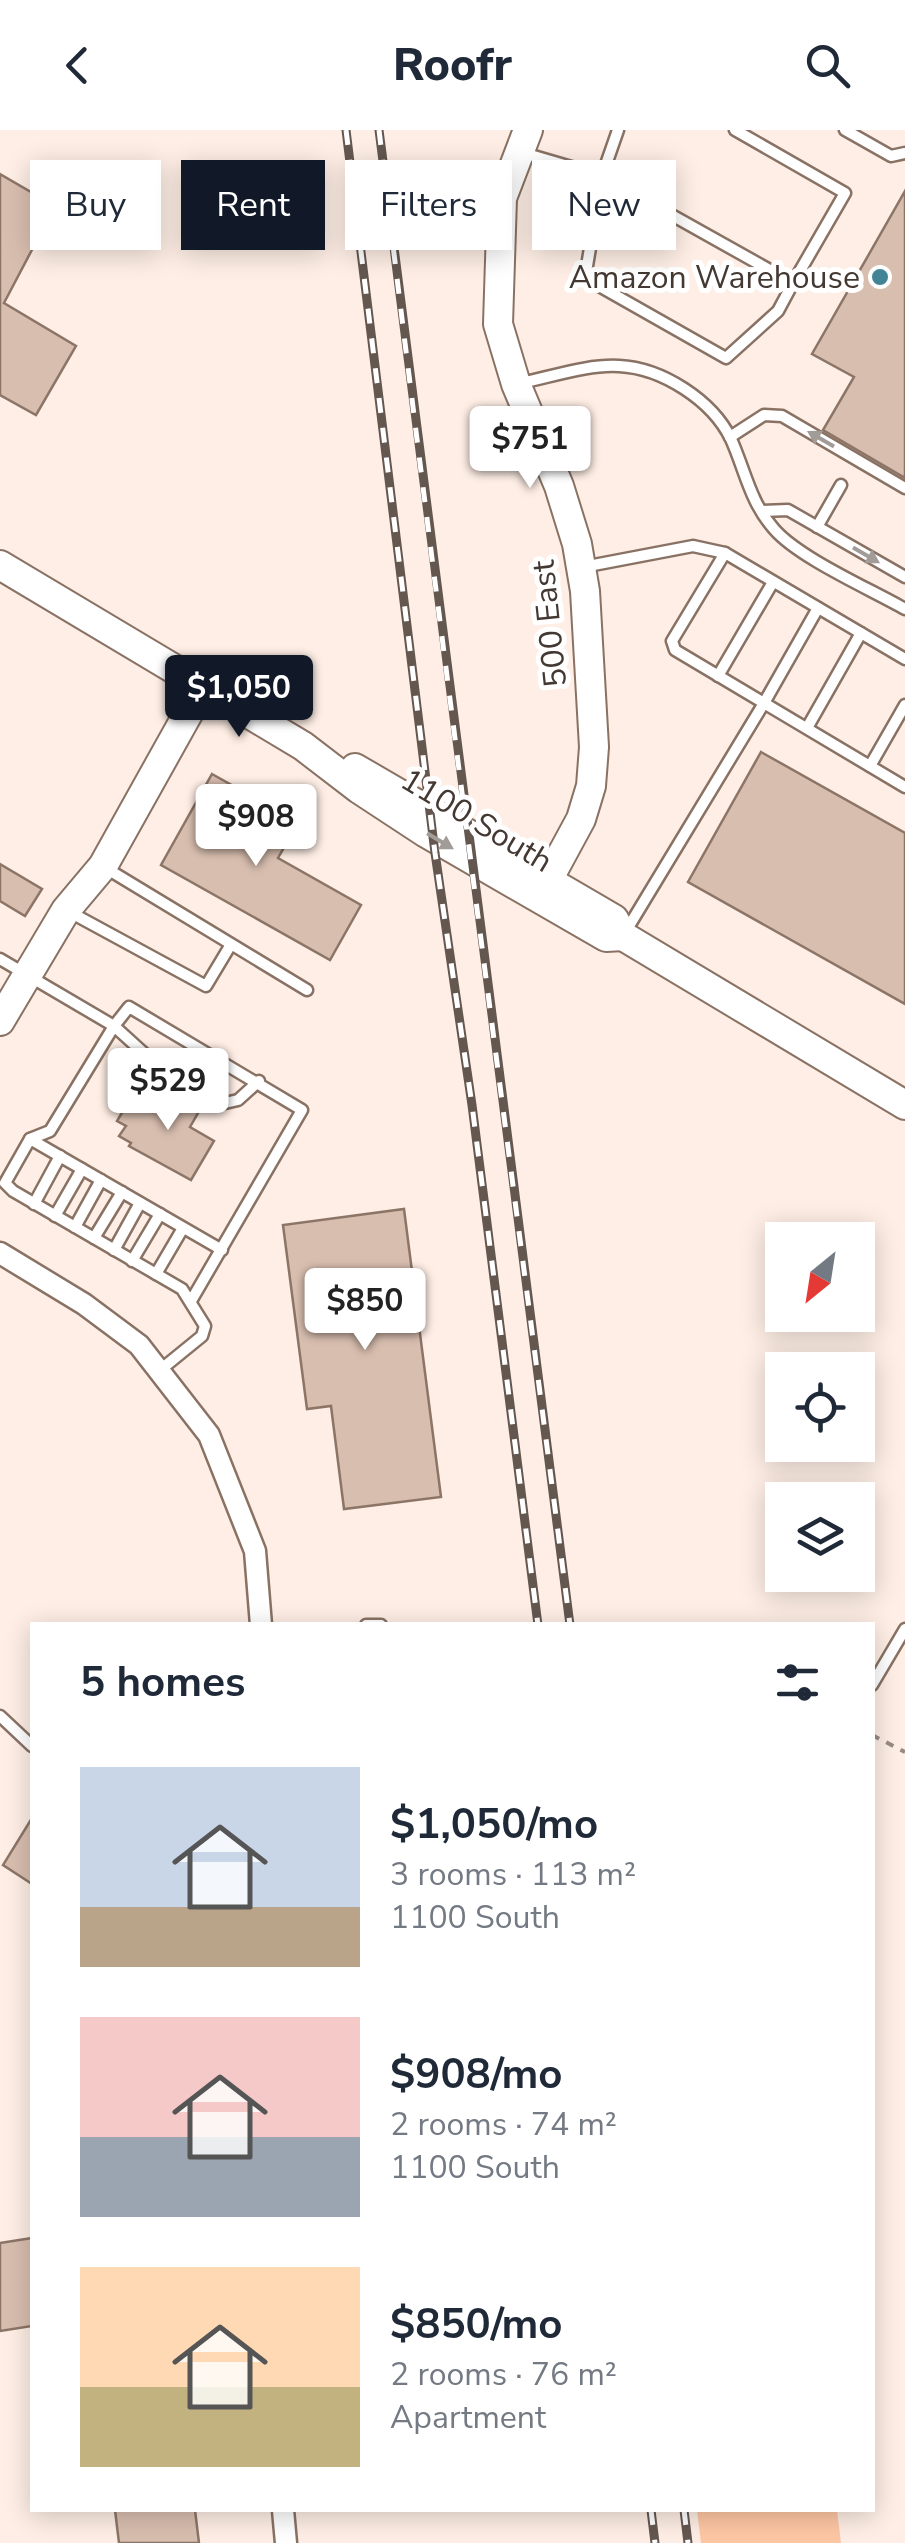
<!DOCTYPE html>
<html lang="en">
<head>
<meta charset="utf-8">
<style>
  :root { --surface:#fff; --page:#f2f2f3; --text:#1f2937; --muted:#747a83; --accent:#111827 }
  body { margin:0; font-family:"Nunito Sans",sans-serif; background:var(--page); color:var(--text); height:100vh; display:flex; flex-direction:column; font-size:38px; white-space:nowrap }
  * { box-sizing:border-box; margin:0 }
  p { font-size:32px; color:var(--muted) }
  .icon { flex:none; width:55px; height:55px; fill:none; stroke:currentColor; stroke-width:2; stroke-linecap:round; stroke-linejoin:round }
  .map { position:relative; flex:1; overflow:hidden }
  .side { position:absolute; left:30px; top:1492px; width:845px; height:890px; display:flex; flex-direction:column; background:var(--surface); border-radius:0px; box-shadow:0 5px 25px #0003 }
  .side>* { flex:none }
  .hud { position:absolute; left:30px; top:30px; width:845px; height:90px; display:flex; gap:20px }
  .needle { width:65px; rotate:210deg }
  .fabs { position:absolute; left:765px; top:1092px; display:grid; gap:20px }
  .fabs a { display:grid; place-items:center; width:110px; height:110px; border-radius:0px; background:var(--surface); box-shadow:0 5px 25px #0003; font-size:50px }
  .price { position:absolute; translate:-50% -85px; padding:0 22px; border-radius:10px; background:#fff; color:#222; font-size:32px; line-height:65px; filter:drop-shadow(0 2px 5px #0008) }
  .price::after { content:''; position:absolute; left:50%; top:60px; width:30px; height:22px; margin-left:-15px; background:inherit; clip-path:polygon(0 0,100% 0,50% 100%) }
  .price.active { background:var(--accent); color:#fff }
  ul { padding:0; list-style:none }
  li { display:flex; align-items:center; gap:30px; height:250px; padding:0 50px }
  li span { display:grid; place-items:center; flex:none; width:280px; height:200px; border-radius:0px; color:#555 }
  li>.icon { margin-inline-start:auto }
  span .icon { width:120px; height:120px; fill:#fffc; stroke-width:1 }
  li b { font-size:42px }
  h2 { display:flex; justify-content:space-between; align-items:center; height:120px; padding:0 50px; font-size:42px }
  .pill { padding:0 35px; border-radius:0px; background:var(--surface); box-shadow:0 5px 25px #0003; font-size:35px; line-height:90px }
  .pill.active { background:var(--accent); color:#fff }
  header { display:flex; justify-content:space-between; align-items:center; height:130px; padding:0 50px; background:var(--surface); font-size:45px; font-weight:800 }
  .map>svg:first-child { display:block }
  .green { fill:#fec7a4 }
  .building { fill:#d8beaf; stroke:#8c7567; stroke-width:2.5 }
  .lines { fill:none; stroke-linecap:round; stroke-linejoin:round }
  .lane-casing { stroke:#897264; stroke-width:15 }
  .street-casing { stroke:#897264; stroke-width:25 }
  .secondary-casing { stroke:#897264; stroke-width:32 }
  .path { stroke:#978a83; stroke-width:4; stroke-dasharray:8 8; stroke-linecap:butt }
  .lane { stroke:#fff; stroke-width:10 }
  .street { stroke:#fff; stroke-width:20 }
  .secondary { stroke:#fff; stroke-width:28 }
  .rail-casing { stroke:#635750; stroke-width:9 }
  .rail { stroke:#fff; stroke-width:5; stroke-dasharray:15; stroke-linecap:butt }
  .oneway { fill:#a19c98 }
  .poi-dot { fill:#428396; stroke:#fff; stroke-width:4 }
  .labels { text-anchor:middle; stroke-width:10; stroke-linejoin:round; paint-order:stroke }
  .poi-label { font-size:32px; fill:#433832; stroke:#fff; text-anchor:end }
  .street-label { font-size:32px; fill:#433832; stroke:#fff }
</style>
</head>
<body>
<header><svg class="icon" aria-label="back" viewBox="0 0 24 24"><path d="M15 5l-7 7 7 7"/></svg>Roofr<svg class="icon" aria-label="search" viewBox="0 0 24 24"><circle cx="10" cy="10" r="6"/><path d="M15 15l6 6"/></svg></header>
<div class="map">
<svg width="905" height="2413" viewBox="0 0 905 2413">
  <rect width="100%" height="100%" fill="#feeee5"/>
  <path class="green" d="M697,2380H837L841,2413H701Z"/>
  <g class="building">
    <path d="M0,44L55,76L4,173L76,216L36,285L0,265Z"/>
    <path d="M905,61V348L823,300L854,247L812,224Z"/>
    <path d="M761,622L905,703V874L688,752Z"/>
    <path d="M212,644L276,680L264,702L286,714L278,728L361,775L330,830L161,735Z"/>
    <path d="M0,734L42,759L25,786L0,771Z"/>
    <path d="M182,957L205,971L190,997L214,1011L191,1050L129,1016L131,1013L119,1006L126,996L117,991L130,969L152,982L155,976L167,983Z"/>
    <path d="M404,1079L441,1367L344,1379L331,1276L307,1279L283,1095Z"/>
    <path d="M32,1688V1754L3,1735Z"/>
    <path d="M32,2108V2196L0,2201V2113Z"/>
    <path d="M115,2380H195L199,2413H119Z"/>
  </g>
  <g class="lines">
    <defs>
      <g id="lane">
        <path d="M618,0L602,46L585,148L726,228L778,181L793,153"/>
        <path d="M845,0L891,26L905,23"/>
        <path d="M520,22L602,46L793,153L845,63L735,0"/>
        <path d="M520,253C551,247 588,234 619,236C662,238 712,270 731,309C745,340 750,372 774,399C799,428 870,459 905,479"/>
        <path d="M730,307L764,285L782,286L905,358"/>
        <path d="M762,381L788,380L905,447"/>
        <path d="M817,397L841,355"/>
        <path d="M725,423L672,511L675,520L764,573L818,478"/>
        <path d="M583,437L693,416L725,423L905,529"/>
        <path d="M718,546L773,452"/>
        <path d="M807,598L861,503"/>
        <path d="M870,636L905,575"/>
        <path d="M104,737L307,860"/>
        <path d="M66,780L206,856L230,816"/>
        <path d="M626,801L764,573L905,657"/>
        <path d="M0,829L114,896L50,1001L30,1009L5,1053L13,1061L182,1159L205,1196L202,1206L159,1241"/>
        <path d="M30,1009L222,1120"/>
        <path d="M34,1074L60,1026"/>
        <path d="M55,1086L82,1039"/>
        <path d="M75,1097L101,1050"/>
        <path d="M94,1108L122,1062"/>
        <path d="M114,1120L140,1073"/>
        <path d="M132,1131L160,1084"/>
        <path d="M156,1144L183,1098"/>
        <path d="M191,1171L302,980L129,877L114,896L147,926L225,973L238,970L259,951"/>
        <path d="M366,1495H381"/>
        <path d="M872,1555L905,1499"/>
        <path d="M0,1586L32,1616"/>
      </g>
      <g id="street">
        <path d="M0,1123L84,1174L139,1215L209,1305L255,1421L261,1495"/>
        <path d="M283,2380L286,2413"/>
      </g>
      <g id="secondary">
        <path d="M528,0L502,68L498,194L516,254L559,356L577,414L585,461L594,617L591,656L581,689L548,750"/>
        <path d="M0,435L303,616L359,659L426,703L606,807L623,806"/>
        <path d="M355,638L614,789L623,806L905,975"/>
        <path d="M0,891L66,780L103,736L204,555"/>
      </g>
    </defs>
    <use href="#lane" class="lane-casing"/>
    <use href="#street" class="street-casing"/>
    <use href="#secondary" class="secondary-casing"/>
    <path class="path" d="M872,1605L905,1622"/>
    <use href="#lane" class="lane"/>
    <use href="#street" class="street"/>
    <use href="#secondary" class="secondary"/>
    <defs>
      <g id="rail">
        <path d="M346,0L435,723L472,975L538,1495"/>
        <path d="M379,0C439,499 506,997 570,1495"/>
        <path d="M651,2380L655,2413"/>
        <path d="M684,2380L688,2413"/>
      </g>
    </defs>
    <use href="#rail" class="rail-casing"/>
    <use href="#rail" class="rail"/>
  </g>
  <defs><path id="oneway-solid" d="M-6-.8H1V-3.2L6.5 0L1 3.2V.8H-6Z" transform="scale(2.5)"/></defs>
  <g class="oneway">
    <use href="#oneway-solid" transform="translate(821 309) rotate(-150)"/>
    <use href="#oneway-solid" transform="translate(866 425) rotate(30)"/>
    <use href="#oneway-solid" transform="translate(440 711) rotate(31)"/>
  </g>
  <circle class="poi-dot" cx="880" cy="147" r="10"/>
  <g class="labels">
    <g class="poi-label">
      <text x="860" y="158">Amazon Warehouse</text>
    </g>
    <g class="street-label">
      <text transform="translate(549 494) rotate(-96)" y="11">500 East</text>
      <text transform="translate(477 690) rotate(31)" y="11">1100 South</text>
    </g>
  </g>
</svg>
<div class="fabs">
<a><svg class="needle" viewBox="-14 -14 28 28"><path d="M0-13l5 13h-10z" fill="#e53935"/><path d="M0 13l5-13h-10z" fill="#747a83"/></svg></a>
<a><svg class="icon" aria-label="locate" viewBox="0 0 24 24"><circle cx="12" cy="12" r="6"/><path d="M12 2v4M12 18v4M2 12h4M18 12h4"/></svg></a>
<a><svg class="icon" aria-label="layers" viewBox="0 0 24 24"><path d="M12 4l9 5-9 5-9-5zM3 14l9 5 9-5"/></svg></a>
</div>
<b class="price" style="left:530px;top:361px">$751</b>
<b class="price active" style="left:239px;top:610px">$1,050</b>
<b class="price" style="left:256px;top:739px">$908</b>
<b class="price" style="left:168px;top:1003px">$529</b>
<b class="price" style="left:365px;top:1223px">$850</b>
<div class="hud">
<a class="pill">Buy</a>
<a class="pill active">Rent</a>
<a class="pill">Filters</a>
<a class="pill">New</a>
</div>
<section class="side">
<h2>5 homes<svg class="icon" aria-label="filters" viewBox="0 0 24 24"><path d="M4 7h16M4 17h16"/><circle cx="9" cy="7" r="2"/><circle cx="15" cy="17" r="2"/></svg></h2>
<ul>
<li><span style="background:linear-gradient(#c9d6e8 70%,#b9a48a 0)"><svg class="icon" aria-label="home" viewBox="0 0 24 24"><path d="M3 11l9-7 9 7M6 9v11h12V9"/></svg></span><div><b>$1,050/mo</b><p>3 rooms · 113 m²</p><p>1100 South</p></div></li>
<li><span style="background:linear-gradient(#f6c9c9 60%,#9aa5b1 0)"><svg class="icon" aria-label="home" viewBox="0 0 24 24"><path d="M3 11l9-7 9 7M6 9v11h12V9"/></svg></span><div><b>$908/mo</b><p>2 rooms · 74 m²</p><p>1100 South</p></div></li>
<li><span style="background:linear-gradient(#ffd9b3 60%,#c2b280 0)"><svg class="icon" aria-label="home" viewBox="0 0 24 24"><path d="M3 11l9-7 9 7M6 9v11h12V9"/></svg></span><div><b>$850/mo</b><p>2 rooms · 76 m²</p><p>Apartment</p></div></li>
</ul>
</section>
</div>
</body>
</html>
